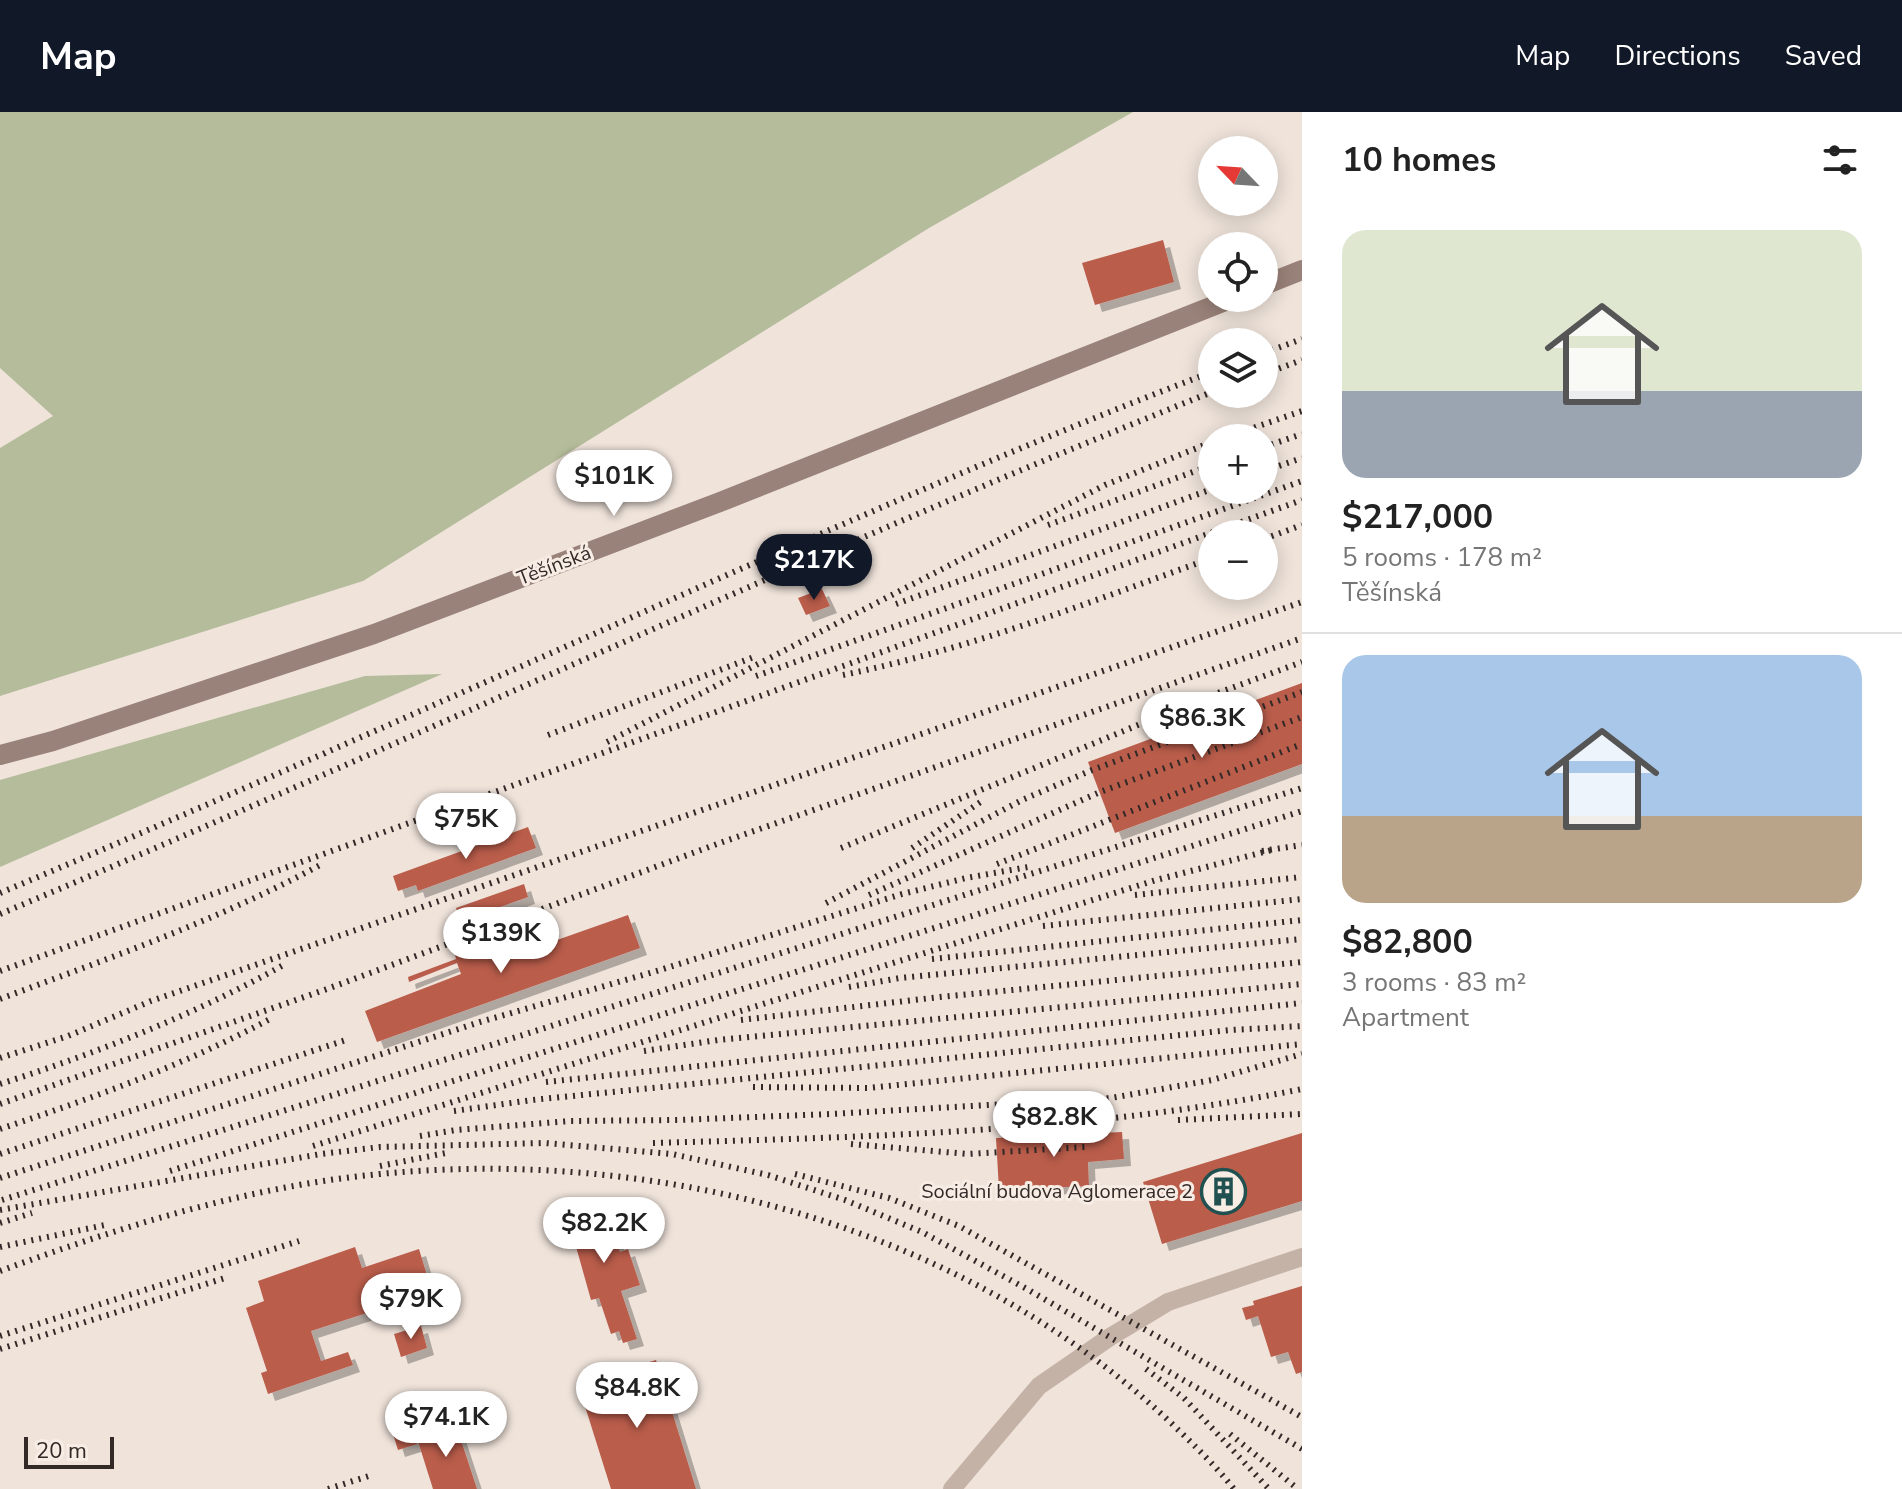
<!DOCTYPE html>
<html lang="en">
<head>
<meta charset="utf-8">
<style>
  :root { --surface:#fff; --page:#f6f6f6; --text:#222; --muted:#767676; --line:#e0e0e0; --accent:#111827 }
  body { margin:0; font-family:"Nunito Sans",sans-serif; background:var(--page); color:var(--text); height:100vh; display:flex; flex-direction:column; font-size:30px; white-space:nowrap }
  * { box-sizing:border-box; margin:0 }
  p { font-size:26px; color:var(--muted) }
  .icon { flex:none; width:44px; height:44px; fill:none; stroke:currentColor; stroke-width:2; stroke-linecap:round; stroke-linejoin:round }
  .map { position:relative; flex:1; overflow:hidden }
  .details { display:flex; flex-direction:column; background:var(--surface); width:600px }
  .details>* { flex:none }
  .needle { width:52px; rotate:295deg }
  .fabs { position:absolute; left:1198px; top:24px; display:grid; gap:16px }
  .fabs a { display:grid; place-items:center; width:80px; height:80px; border-radius:50%; background:var(--surface); box-shadow:0 4px 20px #0003; font-size:40px }
  .scale { position:absolute; left:24px; bottom:20px; width:90px; box-sizing:border-box; padding-left:8px; border:4px solid #332927; border-top:0; font-size:22px; line-height:28px; white-space:nowrap; color:#332927; -webkit-text-stroke:6px #f7ede5; paint-order:stroke }
  .price { position:absolute; translate:-50% -68px; padding:0 18px; border-radius:28px; background:#fff; color:#222; font-size:26px; line-height:52px; filter:drop-shadow(0 2px 4px #0008) }
  .price::after { content:''; position:absolute; left:50%; top:48px; width:24px; height:18px; margin-left:-12px; background:inherit; clip-path:polygon(0 0,100% 0,50% 100%) }
  .price.active { background:var(--accent); color:#fff }
  ul { padding:0; list-style:none }
  li { display:grid; align-content:center; gap:16px; height:424px; padding:0 40px }
  li+li { border-top:2px solid var(--line) }
  li span { display:grid; place-items:center; height:248px; border-radius:24px; color:#555 }
  li>.icon { margin-inline-start:auto }
  span .icon { width:144px; height:144px; fill:#fffc; stroke-width:1 }
  li b { font-size:34px }
  h2 { display:flex; justify-content:space-between; align-items:center; height:96px; padding:0 40px; font-size:34px }
  header { display:flex; align-items:center; gap:48px; box-sizing:border-box; height:112px; padding:0 40px; background:var(--accent); color:#fff }
  header strong { font-size:38px }
  nav { display:flex; gap:44px; margin-inline-start:auto; font-size:28px }
  main { display:flex; flex:1; min-height:0 }
  .map>svg:first-child { display:block }
  .green { fill:#b4bc9b }
  .building { fill:#ba5d4c; filter:url(#shadow) }
  .lines { fill:none; stroke-linecap:round; stroke-linejoin:round }
  .service { stroke:#c5b2a7; stroke-width:18 }
  .secondary { stroke:#998279; stroke-width:20 }
  .rail { stroke:#332927; stroke-width:6; stroke-dasharray:2 6; stroke-linecap:butt }
  .labels { text-anchor:middle; stroke-width:6; stroke-linejoin:round; paint-order:stroke }
  .street-label { font-size:20px; fill:#332927; stroke:#f7ede5 }
  .poi-label { font-size:20px; fill:#332927; stroke:#f7ede5; text-anchor:end }
</style>
</head>
<body>
<header>
<strong>Map</strong>
<nav><a>Map</a><a>Directions</a><a>Saved</a></nav>
</header>
<main>
<div class="map">
<svg width="1302" height="1377" viewBox="0 0 1302 1377">
  <defs>
    <filter id="shadow"><feDropShadow dx="7" dy="7" stdDeviation="0" flood-color="#0004"/></filter>
  </defs>
  <rect width="100%" height="100%" fill="#efe3da"/>
  <g class="green">
    <path d="M0,0H1133L929,116L363,469L0,584V336L53,304L0,256Z"/>
    <path d="M442,562L0,755V668L365,564Z"/>
  </g>
  <g class="building">
    <path d="M1163,128L1174,170L1095,193L1082,151Z"/>
    <path d="M822,477L830,494L806,503L798,486Z"/>
    <path d="M1302,571V652L1115,721L1088,650Z"/>
    <path d="M528,715L536,736L418,779L416,773L398,779L393,764Z"/>
    <path d="M524,772L528,785L461,809L456,796Z"/>
    <path d="M628,803L640,836L377,930L365,899L461,862L457,851L409,870L408,865L456,847L455,843L468,838L469,842L535,818L540,834Z"/>
    <path d="M1122,1020L1124,1047L1088,1050L1089,1074L999,1078L996,1026Z"/>
    <path d="M1302,1021V1089L1162,1132L1143,1070Z"/>
    <path d="M602,1087L620,1140L628,1137L640,1173L621,1179L637,1227L623,1231L619,1219L611,1222L599,1186L591,1188L566,1099Z"/>
    <path d="M355,1135L362,1156L419,1137L432,1180L311,1219L321,1249L348,1240L353,1253L268,1282L261,1261L267,1259L246,1196L264,1189L258,1169Z"/>
    <path d="M1302,1174V1260L1296,1262L1288,1240L1271,1245L1258,1204L1246,1208L1242,1196L1254,1193L1253,1189Z"/>
    <path d="M421,1214L427,1236L401,1245L394,1222Z"/>
    <path d="M656,1248L696,1377H611L578,1272Z"/>
    <path d="M455,1310L477,1377H433L416,1323Z"/>
    <path d="M411,1316L417,1332L398,1338L393,1322Z"/>
  </g>
  <g class="lines">
    <path class="service" d="M952,1377L1039,1274L1110,1225L1168,1190L1302,1145"/>
    <g class="secondary">
      <path d="M1264,173L1302,158"/>
      <path d="M0,643L53,629L374,522L720,390L1233,186"/>
    </g>
    <g class="rail">
      <path d="M1264,241L1302,227"/>
      <path d="M1264,262L1302,248"/>
      <path d="M1224,326L1302,299"/>
      <path d="M1264,335L1302,322"/>
      <path d="M1264,359L1302,346"/>
      <path d="M1048,413L1212,353"/>
      <path d="M1264,427L1302,413"/>
      <path d="M896,492L1212,377"/>
      <path d="M843,563C970,537 1090,490 1212,446"/>
      <path d="M756,564L1302,369"/>
      <path d="M548,623L754,545"/>
      <path d="M607,630L1105,373L1212,330"/>
      <path d="M841,736L1196,589L1302,550"/>
      <path d="M912,736L985,687"/>
      <path d="M1262,739L1302,733"/>
      <path d="M997,752L1302,632"/>
      <path d="M0,781C238,681 474,575 711,470C877,397 1043,324 1212,260"/>
      <path d="M869,783L1100,680L1302,605"/>
      <path d="M1135,783L1302,765"/>
      <path d="M826,791L1022,688L1092,658L1302,580"/>
      <path d="M0,802C406,632 803,443 1212,280"/>
      <path d="M1043,814L1302,787"/>
      <path d="M932,847L1302,808"/>
      <path d="M0,859L1302,388"/>
      <path d="M849,875L900,866L1302,827"/>
      <path d="M0,887C109,846 219,808 322,752"/>
      <path d="M741,908L940,885L1302,850"/>
      <path d="M644,939L718,928L1302,872"/>
      <path d="M0,946L68,924L151,889L1302,490"/>
      <path d="M546,970L1302,891"/>
      <path d="M0,972C100,940 196,902 287,851"/>
      <path d="M753,975L868,976L1302,932"/>
      <path d="M0,992L327,877L717,732L1302,526"/>
      <path d="M454,999L532,988L1231,918L1302,914"/>
      <path d="M1178,1008L1302,1002"/>
      <path d="M0,1017C93,986 184,953 270,907"/>
      <path d="M420,1024L456,1018L571,1009L678,1008L831,1002L1111,986L1212,968L1302,942"/>
      <path d="M653,1031C870,1025 1089,1020 1302,977"/>
      <path d="M851,1032L968,1042L1086,1035"/>
      <path d="M313,1034L1156,768L1272,738"/>
      <path d="M0,1042L349,927"/>
      <path d="M380,1054L446,1041"/>
      <path d="M170,1059L1302,699"/>
      <path d="M795,1062L889,1086L959,1114L1302,1305"/>
      <path d="M0,1066L480,910L660,858L902,782L966,766L1028,755"/>
      <path d="M2,1088L1302,676"/>
      <path d="M0,1098L321,1042L380,1035L545,1031L672,1042L768,1063L845,1088L922,1120L1027,1177L1302,1337"/>
      <path d="M0,1111L32,1101"/>
      <path d="M0,1135L105,1113"/>
      <path d="M0,1159C109,1119 222,1083 337,1067C629,1027 951,1104 1169,1309C1192,1331 1214,1352 1234,1377"/>
      <path d="M0,1224L299,1129"/>
      <path d="M0,1237L228,1165"/>
      <path d="M1146,1257L1184,1286L1269,1377"/>
      <path d="M1230,1322L1298,1377"/>
      <path d="M328,1377L372,1363"/>
    </g>
  </g>
  <defs>
    <symbol id="building-ring" viewBox="-11 -11 22 22"><circle r="9.5" fill="#f7ede5" stroke="#20504f" stroke-width="1.5"/><path d="M-4-6H4V6H1V3H-1V6H-4ZM-2.5-4.3h1.7v1.8h-1.7ZM.8-4.3h1.7v1.8H.8ZM-2.5-1h1.7V.8h-1.7ZM.8-1h1.7V.8H.8Z" fill="#20504f"/></symbol>
  </defs>
  <g fill-rule="evenodd">
    <use href="#building-ring" x="1198" y="1054" width="51" height="51"/>
  </g>
  <g class="labels">
    <g class="street-label">
      <text transform="translate(554 453) rotate(-21)" y="7">Těšínská</text>
    </g>
    <g class="poi-label">
      <text x="1193" y="1086">Sociální budova Aglomerace 2</text>
    </g>
  </g>
</svg>
<div class="fabs">
<a><svg class="needle" viewBox="-14 -14 28 28"><path d="M0-13l5 13h-10z" fill="#e53935"/><path d="M0 13l5-13h-10z" fill="#767676"/></svg></a>
<a><svg class="icon" aria-label="locate" viewBox="0 0 24 24"><circle cx="12" cy="12" r="6"/><path d="M12 2v4M12 18v4M2 12h4M18 12h4"/></svg></a>
<a><svg class="icon" aria-label="layers" viewBox="0 0 24 24"><path d="M12 4l9 5-9 5-9-5zM3 14l9 5 9-5"/></svg></a>
<a>+</a>
<a>−</a>
</div>
<div class="scale">20 m</div>
<b class="price" style="left:614px;top:406px">$101K</b>
<b class="price active" style="left:814px;top:490px">$217K</b>
<b class="price" style="left:1202px;top:648px">$86.3K</b>
<b class="price" style="left:466px;top:749px">$75K</b>
<b class="price" style="left:501px;top:863px">$139K</b>
<b class="price" style="left:1054px;top:1047px">$82.8K</b>
<b class="price" style="left:604px;top:1153px">$82.2K</b>
<b class="price" style="left:411px;top:1229px">$79K</b>
<b class="price" style="left:637px;top:1318px">$84.8K</b>
<b class="price" style="left:446px;top:1347px">$74.1K</b>
</div>
<section class="details">
<h2>10 homes<svg class="icon" aria-label="filters" viewBox="0 0 24 24"><path d="M4 7h16M4 17h16"/><circle cx="9" cy="7" r="2"/><circle cx="15" cy="17" r="2"/></svg></h2>
<ul>
<li><span style="background:linear-gradient(#dfe7d0 65%,#9aa5b1 0)"><svg class="icon" aria-label="home" viewBox="0 0 24 24"><path d="M3 11l9-7 9 7M6 9v11h12V9"/></svg></span><div><b>$217,000</b><p>5 rooms · 178 m²</p><p>Těšínská</p></div></li>
<li><span style="background:linear-gradient(#a9c7e8 65%,#b9a48a 0)"><svg class="icon" aria-label="home" viewBox="0 0 24 24"><path d="M3 11l9-7 9 7M6 9v11h12V9"/></svg></span><div><b>$82,800</b><p>3 rooms · 83 m²</p><p>Apartment</p></div></li>
</ul>
</section>
</main>
</body>
</html>
